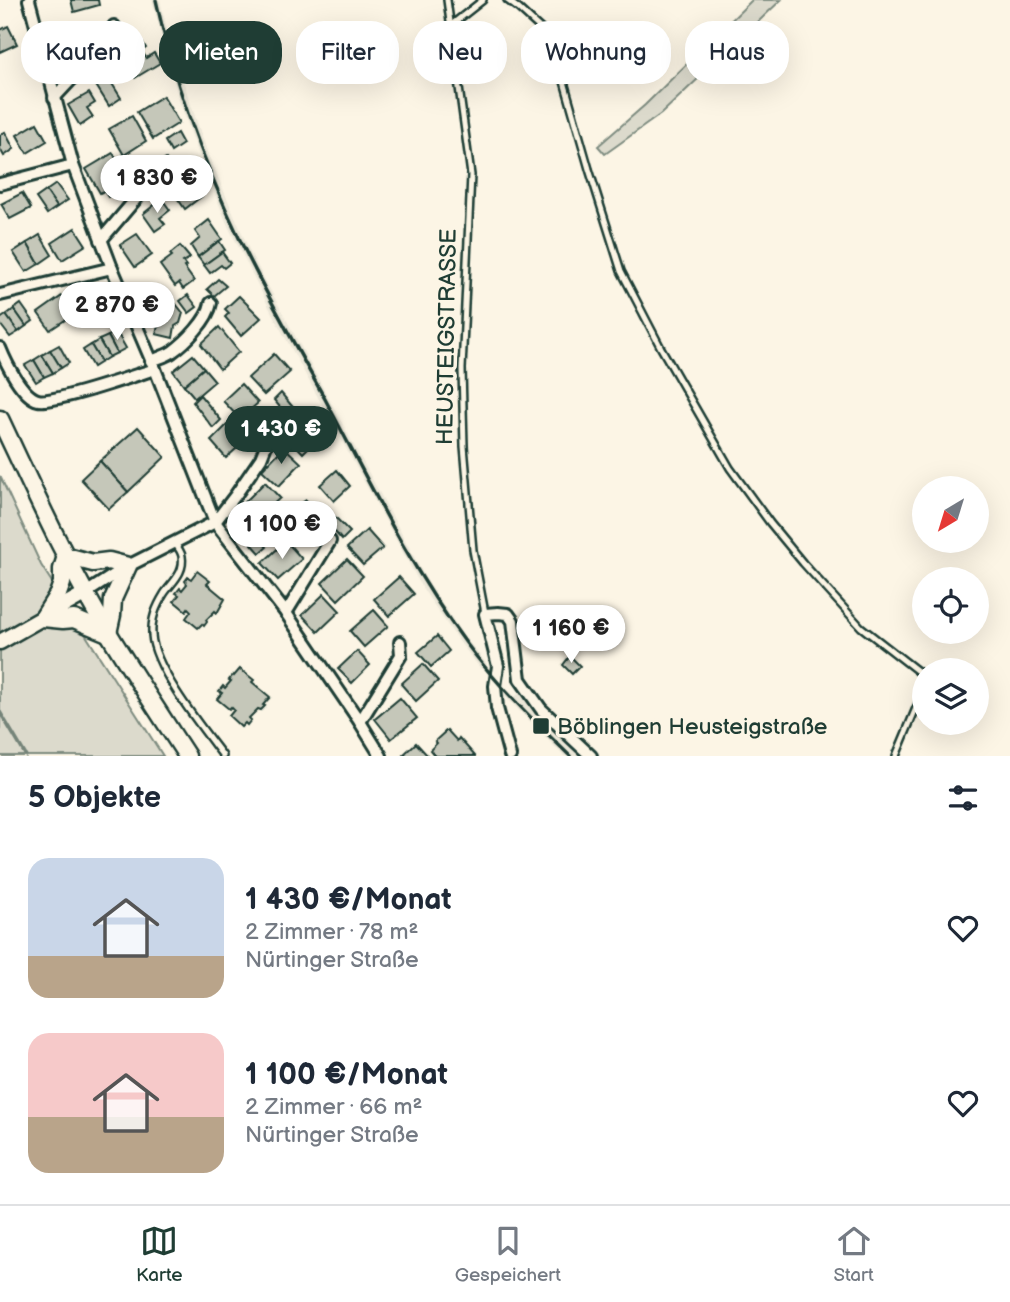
<!DOCTYPE html>
<html lang="de">
<head>
<meta charset="utf-8">
<style>
  :root { --surface:#fff; --page:#f2f2f3; --text:#1f2937; --muted:#747a83; --line:#e0e1e3; --accent:#1f3d34 }
  body { margin:0; font-family:"Balsamiq Sans",sans-serif; background:var(--page); color:var(--text); height:100vh; display:flex; flex-direction:column; font-size:26px; white-space:nowrap }
  * { box-sizing:border-box; margin:0 }
  p { font-size:23px; color:var(--muted) }
  .icon { flex:none; width:38px; height:38px; fill:none; stroke:currentColor; stroke-width:2; stroke-linecap:round; stroke-linejoin:round }
  .map { position:relative; height:756px; overflow:hidden }
  .sheet { display:flex; flex-direction:column; background:var(--surface); flex:1 }
  .sheet>* { flex:none }
  .banner { position:absolute; left:21px; top:21px; width:970px; height:63px; display:flex; gap:14px }
  .needle { width:46px; rotate:218deg }
  .tools { position:absolute; left:912px; top:476px; display:grid; gap:14px }
  .tools a { display:grid; place-items:center; width:77px; height:77px; border-radius:50%; background:var(--surface); box-shadow:0 7px 28px #0002; font-size:35px }
  .price { position:absolute; translate:-50% -60px; padding:0 16px; border-radius:24px; background:#fff; color:#222; font-size:23px; line-height:46px; filter:drop-shadow(0 2px 4px #0008) }
  .price::after { content:''; position:absolute; left:50%; top:42px; width:21px; height:16px; margin-left:-10px; background:inherit; clip-path:polygon(0 0,100% 0,50% 100%) }
  .price.selected { background:var(--accent); color:#fff }
  ul { padding:0; list-style:none }
  li { display:flex; align-items:center; gap:21px; height:175px; padding:0 28px }
  li span { display:grid; place-items:center; flex:none; width:196px; height:140px; border-radius:21px; color:#555 }
  li>.icon { margin-inline-start:auto }
  span .icon { width:84px; height:84px; fill:#fffc; stroke-width:1 }
  li b { font-size:30px }
  h2 { display:flex; justify-content:space-between; align-items:center; height:84px; padding:0 28px; font-size:30px }
  .tag { padding:0 24px; border-radius:28px; background:var(--surface); box-shadow:0 7px 28px #0002; font-size:24px; line-height:63px }
  .tag.selected { background:var(--accent); color:#fff }
  .tabs { display:flex; justify-content:space-around; align-items:center; height:98px; border-top:2px solid var(--line); background:var(--surface); font-size:19px; color:var(--muted) }
  .tabs a { display:grid; justify-items:center; gap:4px }
  .tabs .selected { color:var(--accent) }
  .map>svg:first-child { display:block }
  .built { fill:#ece7d8 }
  .green { fill:#dcdacc; stroke:#7e8c80; stroke-width:2 }
  .lines { fill:none; stroke-linecap:round; stroke-linejoin:round }
  .stream { stroke:#758479; stroke-width:3.5 }
  .building { fill:#c5c7b9; stroke:#1f3d34; stroke-width:2 }
  .service-casing { stroke:#1f3d34; stroke-width:10 }
  .minor-casing { stroke:#1f3d34; stroke-width:16 }
  .tertiary-casing { stroke:#1f3d34; stroke-width:19 }
  .secondary-casing { stroke:#1f3d34; stroke-width:21 }
  .service { stroke:#fcf5e5; stroke-width:5 }
  .minor { stroke:#fcf5e5; stroke-width:10 }
  .tertiary { stroke:#fcf5e5; stroke-width:14 }
  .secondary { stroke:#fcf5e5; stroke-width:16 }
  .rail { stroke:#1f3d34; stroke-width:3.5 }
  .poi-dot { fill:#1f3d34; stroke:#fcf5e5; stroke-width:2.5 }
  .labels { text-anchor:middle; stroke-width:7; stroke-linejoin:round; paint-order:stroke }
  .street-label { font-size:23px; fill:#1f3d34; stroke:#fcf5e5 }
  .poi-label { font-size:23px; fill:#1f3d34; stroke:#fcf5e5; text-anchor:start }
</style>
</head>
<body>
<div class="map">
<svg width="1010" height="756" viewBox="0 0 1010 756">
  <rect width="100%" height="100%" fill="#fcf5e5"/>
  <filter id="ink" filterUnits="userSpaceOnUse"><feTurbulence type="fractalNoise" baseFrequency=".0143" numOctaves="2"/><feDisplacementMap in="SourceGraphic" scale="14" xChannelSelector="R" yChannelSelector="G"/><feConvolveMatrix kernelMatrix="1 2 1 2 8 2 1 2 1" color-interpolation-filters="sRGB"/></filter>
  <g filter="url(#ink)">
    <g class="built">
      <path d="M152,0H160L168,34L188,96L208,154L251,254L426,579L463,635L487,664L481,669L458,640L423,589L274,317L228,226L200,158L179,100Z"/>
      <path d="M509,691L515,697L519,693L564,739L583,756H564L504,695Z"/>
    </g>
    <g class="green">
      <path d="M752,0H781L661,114L605,154L598,146L645,105Z"/>
      <path d="M0,476L41,565L163,756H0Z"/>
    </g>
    <g class="lines">
      <path class="stream" d="M0,712L26,756"/>
    </g>
    <g class="building">
      <path d="M71,0H98L99,5L74,12Z"/>
      <path d="M75,23L79,37L71,39L75,53L59,57L51,30Z"/>
      <path d="M8,26L17,44L0,52V30Z"/>
      <path d="M140,38L146,48L142,51L146,58L154,53L160,63L135,78L119,51Z"/>
      <path d="M116,64L122,74L111,82L121,98L109,106L92,79Z"/>
      <path d="M89,93L95,103L87,108L93,117L80,126L68,105Z"/>
      <path d="M163,96L179,123L153,139L137,112Z"/>
      <path d="M132,116L146,141L124,155L109,129Z"/>
      <path d="M37,123L47,141L27,153L17,135Z"/>
      <path d="M5,132L14,149L4,156L0,149V135Z"/>
      <path d="M177,133L183,144L171,152L165,141Z"/>
      <path d="M113,153L131,185L114,196L112,194L108,197L104,191L100,193L86,169Z"/>
      <path d="M166,159L175,172L166,177L158,164Z"/>
      <path d="M186,172L202,196L185,209L168,185Z"/>
      <path d="M56,184L68,200L57,207L46,191Z"/>
      <path d="M46,191L57,207L47,214L36,198Z"/>
      <path d="M22,193L31,208L10,219L1,204Z"/>
      <path d="M162,199L170,210L160,218L165,224L155,231L143,214Z"/>
      <path d="M209,220L222,239L198,257L191,246L200,238L195,231Z"/>
      <path d="M75,228L86,245L62,260L52,243Z"/>
      <path d="M137,234L152,255L135,267L120,245Z"/>
      <path d="M40,235L52,255L39,264L27,243Z"/>
      <path d="M219,241L225,250L204,265L198,257Z"/>
      <path d="M27,243L39,264L26,272L13,252Z"/>
      <path d="M180,246L190,258L183,262L186,266L184,267L194,281L183,289L179,283L175,286L160,265L172,256L170,254Z"/>
      <path d="M222,252L230,263L224,268L221,265L210,273L204,265Z"/>
      <path d="M218,279L226,286L214,296L207,289Z"/>
      <path d="M100,285L112,303L85,320L73,301Z"/>
      <path d="M188,295L197,307L189,313L180,301Z"/>
      <path d="M62,296L74,314L50,330L38,313Z"/>
      <path d="M239,296L261,318L241,336L225,317L229,313L225,309Z"/>
      <path d="M21,304L33,321L26,326L14,309Z"/>
      <path d="M176,304L183,313L180,323L175,326L173,338L156,334L158,326L153,319Z"/>
      <path d="M14,309L26,326L18,332L6,315Z"/>
      <path d="M6,315L18,332L10,337L0,324V319Z"/>
      <path d="M219,327L239,352L220,369L201,344Z"/>
      <path d="M116,331L126,348L117,353L108,336Z"/>
      <path d="M108,336L117,353L109,357L99,340Z"/>
      <path d="M99,340L109,357L101,362L91,345Z"/>
      <path d="M59,345L69,363L61,368L50,350Z"/>
      <path d="M91,345L101,362L93,367L83,350Z"/>
      <path d="M50,350L61,368L53,373L42,355Z"/>
      <path d="M274,354L290,372L264,395L248,378Z"/>
      <path d="M42,355L53,373L44,377L34,360Z"/>
      <path d="M193,355L204,368L184,385L173,371Z"/>
      <path d="M34,360L44,377L36,382L25,365Z"/>
      <path d="M204,368L215,381L195,398L184,385Z"/>
      <path d="M241,384L258,403L240,419L223,401Z"/>
      <path d="M281,393L297,412L290,419L274,400Z"/>
      <path d="M200,395L221,420L213,428L193,402Z"/>
      <path d="M309,415L324,432L303,453L286,435Z"/>
      <path d="M230,422L246,440L226,458L211,441Z"/>
      <path d="M252,422L259,430L250,438L243,430Z"/>
      <path d="M138,427L165,457L128,492L100,461Z"/>
      <path d="M284,447L301,463L279,486L262,470Z"/>
      <path d="M100,461L128,492L109,509L81,479Z"/>
      <path d="M337,470L350,486L334,501L320,485Z"/>
      <path d="M265,482L280,498L256,520L242,505Z"/>
      <path d="M306,500L319,514L312,521L298,506Z"/>
      <path d="M298,506L312,521L304,528L290,513Z"/>
      <path d="M290,513L304,528L296,535L282,520Z"/>
      <path d="M335,517L350,532L342,540L328,524Z"/>
      <path d="M367,530L383,548L363,565L347,548Z"/>
      <path d="M258,537L267,547L260,553L251,543Z"/>
      <path d="M286,541L302,559L278,580L262,563Z"/>
      <path d="M347,559L363,576L338,600L322,583Z"/>
      <path d="M197,571L210,581L207,584L225,599L217,613L215,611L206,620L207,622L204,626L202,624L198,628L186,618L191,611L188,608L186,611L174,601L179,595L176,593L180,588L182,590L187,584L185,581L188,577L191,579Z"/>
      <path d="M399,577L414,594L389,616L374,599Z"/>
      <path d="M324,594L340,611L318,632L302,615Z"/>
      <path d="M374,610L388,626L364,647L350,631Z"/>
      <path d="M437,636L449,651L431,667L418,652Z"/>
      <path d="M357,651L370,665L352,683L338,669Z"/>
      <path d="M570,656L580,666L572,674L563,665Z"/>
      <path d="M423,664L438,681L416,701L401,684Z"/>
      <path d="M240,669L254,680L252,682L270,697L263,705L265,706L261,710L258,709L249,718L251,720L247,725L245,723L241,727L229,716L234,710L231,707L229,709L217,699L222,693L219,691L223,686L225,688L231,681L229,680L233,675L234,676Z"/>
      <path d="M400,698L417,718L391,739L375,719Z"/>
      <path d="M447,730L457,741L459,738L475,756H433L434,755L430,750L437,743L435,741Z"/>
      <path d="M416,743L428,756H404L403,755Z"/>
    </g>
    <g class="lines">
      <defs>
        <g id="service">
          <path d="M447,0L471,175L462,369L464,446L473,550L485,613"/>
          <path d="M507,0L519,9L542,30L563,78L589,169L621,271L661,348L730,468L770,523L803,563L861,627L924,676"/>
          <path d="M450,26L483,0"/>
          <path d="M174,542C177,546 181,551 182,556C185,573 172,582 164,594C156,607 151,619 152,635C154,668 202,728 223,756"/>
          <path d="M896,756L924,689"/>
        </g>
        <g id="minor">
          <path d="M29,0L73,165L112,268L155,369L215,522L286,613L360,722L381,756"/>
          <path d="M54,98L108,40L114,26"/>
          <path d="M0,184L73,165"/>
          <path d="M101,240L157,174"/>
          <path d="M0,295L112,268"/>
          <path d="M0,348C6,363 22,396 38,400C53,404 136,375 155,369"/>
          <path d="M151,361C158,358 166,356 172,352C186,342 208,320 211,303"/>
          <path d="M86,593L128,566L215,522L235,496L261,458L276,420"/>
          <path d="M286,613L330,541"/>
          <path d="M360,722L401,655L400,642"/>
          <path d="M510,756L497,708L495,686L498,666L485,614L498,613L508,614L513,621L520,679L541,709L591,756"/>
        </g>
        <path id="tertiary" d="M0,642L86,593"/>
        <g id="secondary">
          <path d="M0,419C34,491 67,565 109,634C134,675 161,716 187,756"/>
          <path d="M66,556L62,569V583L58,594L43,618L63,620L74,619L108,633"/>
          <path d="M66,556L93,563L109,561L128,566L113,599L112,615L108,633"/>
        </g>
      </defs>
      <use href="#service" class="service-casing"/>
      <use href="#minor" class="minor-casing"/>
      <use href="#tertiary" class="tertiary-casing"/>
      <use href="#secondary" class="secondary-casing"/>
      <use href="#service" class="service"/>
      <use href="#minor" class="minor"/>
      <use href="#tertiary" class="tertiary"/>
      <use href="#secondary" class="secondary"/>
      <path class="rail" d="M156,0C173,80 205,166 240,240C266,294 296,347 325,399C369,482 410,568 466,643C496,684 533,720 570,756"/>
    </g>
  </g>
  <rect class="poi-dot" x="532" y="717" width="18" height="18" rx="3.5"/>
  <g class="labels">
    <g class="street-label">
      <text transform="translate(446 337) rotate(-89)" y="8">HEUSTEIGSTRASSE</text>
    </g>
    <g class="poi-label">
      <text x="557" y="734">Böblingen Heusteigstraße</text>
    </g>
  </g>
</svg>
<div class="tools">
<a><svg class="needle" viewBox="-14 -14 28 28"><path d="M0-13l5 13h-10z" fill="#e53935"/><path d="M0 13l5-13h-10z" fill="#747a83"/></svg></a>
<a><svg class="icon" aria-label="locate" viewBox="0 0 24 24"><circle cx="12" cy="12" r="6"/><path d="M12 2v4M12 18v4M2 12h4M18 12h4"/></svg></a>
<a><svg class="icon" aria-label="layers" viewBox="0 0 24 24"><path d="M12 4l9 5-9 5-9-5zM3 14l9 5 9-5"/></svg></a>
</div>
<b class="price" style="left:157px;top:215px">1 830 €</b>
<b class="price" style="left:117px;top:342px">2 870 €</b>
<b class="price selected" style="left:281px;top:466px">1 430 €</b>
<b class="price" style="left:282px;top:561px">1 100 €</b>
<b class="price" style="left:571px;top:665px">1 160 €</b>
<div class="banner">
<a class="tag">Kaufen</a>
<a class="tag selected">Mieten</a>
<a class="tag">Filter</a>
<a class="tag">Neu</a>
<a class="tag">Wohnung</a>
<a class="tag">Haus</a>
</div>
</div>
<section class="sheet">
<h2>5 Objekte<svg class="icon" aria-label="filters" viewBox="0 0 24 24"><path d="M4 7h16M4 17h16"/><circle cx="9" cy="7" r="2"/><circle cx="15" cy="17" r="2"/></svg></h2>
<ul>
<li><span style="background:linear-gradient(#c9d6e8 70%,#b9a48a 0)"><svg class="icon" aria-label="home" viewBox="0 0 24 24"><path d="M3 11l9-7 9 7M6 9v11h12V9"/></svg></span><div><b>1 430 €/Monat</b><p>2 Zimmer · 78 m²</p><p>Nürtinger Straße</p></div><svg class="icon" aria-label="heart" viewBox="0 0 24 24"><path d="M12 20l-8-8c-3-5 5-10 8-4 3-6 11-1 8 4z"/></svg></li>
<li><span style="background:linear-gradient(#f6c9c9 60%,#b9a48a 0)"><svg class="icon" aria-label="home" viewBox="0 0 24 24"><path d="M3 11l9-7 9 7M6 9v11h12V9"/></svg></span><div><b>1 100 €/Monat</b><p>2 Zimmer · 66 m²</p><p>Nürtinger Straße</p></div><svg class="icon" aria-label="heart" viewBox="0 0 24 24"><path d="M12 20l-8-8c-3-5 5-10 8-4 3-6 11-1 8 4z"/></svg></li>
</ul>
</section>
<nav class="tabs">
<a class="selected"><svg class="icon" aria-label="map" viewBox="0 0 24 24"><path d="M3 6l6-2 6 2 6-2v14l-6 2-6-2-6 2zM9 4v14M15 6v14"/></svg>Karte</a>
<a><svg class="icon" aria-label="saved" viewBox="0 0 24 24"><path d="M7 4h10v16l-5-4-5 4z"/></svg>Gespeichert</a>
<a><svg class="icon" aria-label="home" viewBox="0 0 24 24"><path d="M3 11l9-7 9 7M6 9v11h12V9"/></svg>Start</a>
</nav>
</body>
</html>
